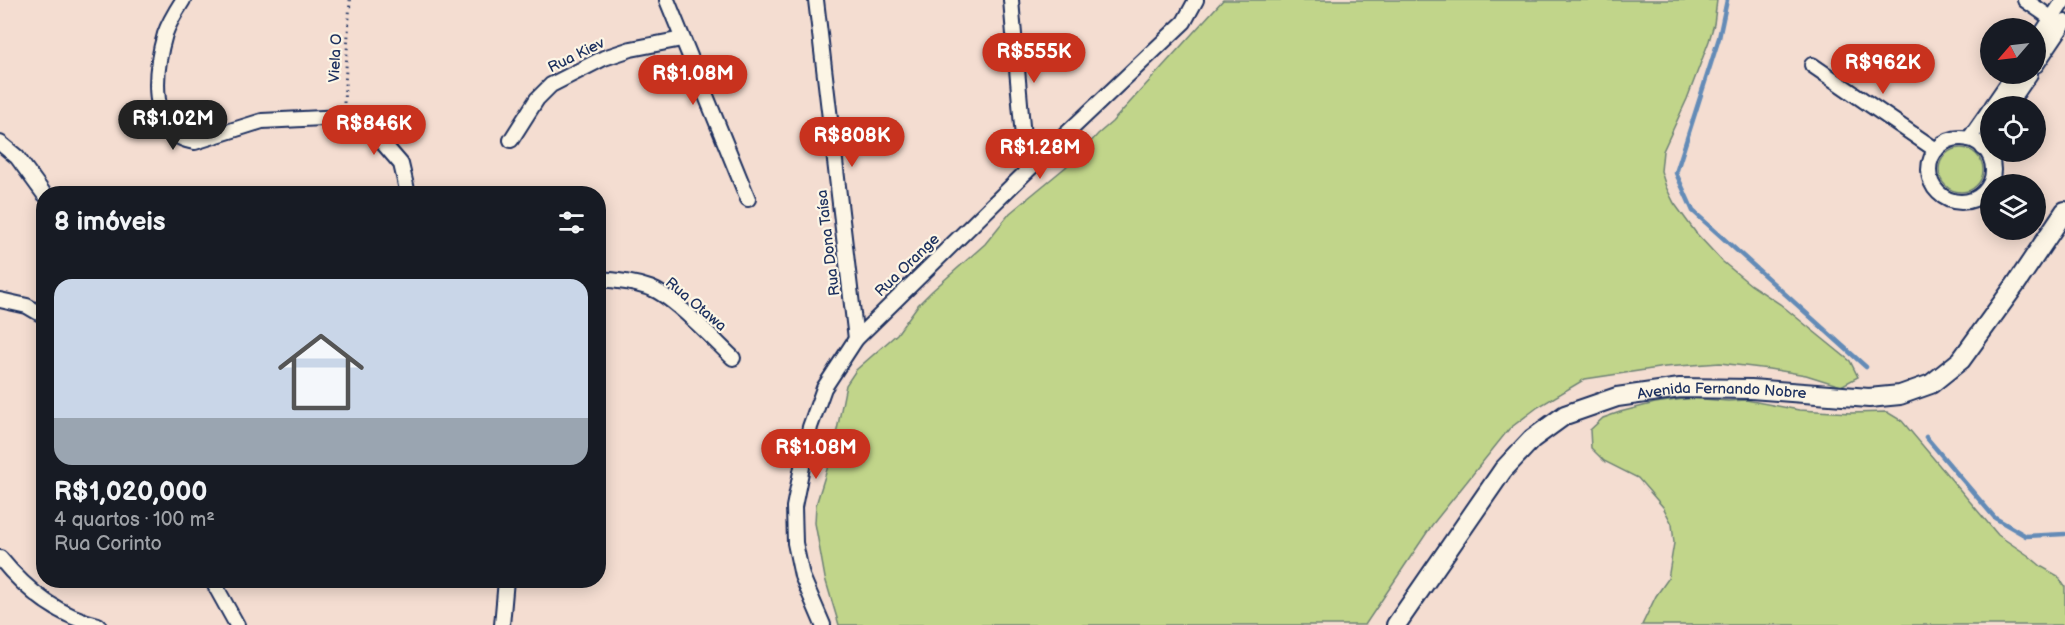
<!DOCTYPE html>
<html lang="pt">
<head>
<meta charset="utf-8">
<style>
  :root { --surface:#171b24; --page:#242831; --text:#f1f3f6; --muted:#9ea1a6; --accent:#c8321e }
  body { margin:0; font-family:"Balsamiq Sans",sans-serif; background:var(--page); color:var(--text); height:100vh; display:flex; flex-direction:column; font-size:22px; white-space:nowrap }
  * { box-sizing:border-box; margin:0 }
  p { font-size:20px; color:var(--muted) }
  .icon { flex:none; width:33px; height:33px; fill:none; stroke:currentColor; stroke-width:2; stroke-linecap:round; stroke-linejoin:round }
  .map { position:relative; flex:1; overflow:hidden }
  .panel { position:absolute; left:36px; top:186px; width:570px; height:402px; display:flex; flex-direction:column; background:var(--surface); border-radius:24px; box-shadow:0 3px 15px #0003 }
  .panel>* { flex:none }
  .needle { width:39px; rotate:242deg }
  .controls { position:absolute; left:1980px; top:18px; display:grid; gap:12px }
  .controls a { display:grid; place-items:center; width:66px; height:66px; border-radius:50%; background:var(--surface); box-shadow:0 3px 15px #0003; font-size:30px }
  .price { position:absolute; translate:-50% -51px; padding:0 14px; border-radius:21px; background:var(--accent); color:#fff; font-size:20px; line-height:39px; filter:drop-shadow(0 2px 3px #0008) }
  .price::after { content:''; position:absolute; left:50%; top:36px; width:18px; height:14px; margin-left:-9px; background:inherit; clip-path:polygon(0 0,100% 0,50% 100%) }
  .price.on { background:#222; color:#fff }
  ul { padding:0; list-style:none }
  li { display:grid; align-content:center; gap:12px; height:318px; padding:0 18px }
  li span { display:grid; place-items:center; height:186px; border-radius:18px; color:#555 }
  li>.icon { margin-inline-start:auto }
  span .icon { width:108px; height:108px; fill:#fffc; stroke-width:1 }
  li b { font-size:26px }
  h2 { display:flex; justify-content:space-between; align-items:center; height:72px; padding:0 18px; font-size:26px }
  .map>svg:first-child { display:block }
  .green { fill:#c1d58a; stroke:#6e8274; stroke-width:1.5 }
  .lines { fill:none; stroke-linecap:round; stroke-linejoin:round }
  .stream { stroke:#648bb7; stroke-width:4.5 }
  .street-casing { stroke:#1b2f5e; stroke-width:18 }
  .secondary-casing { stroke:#1b2f5e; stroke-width:22 }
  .path { stroke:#1b2f5e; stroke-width:3; stroke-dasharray:1.5 4.5; stroke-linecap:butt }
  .street { stroke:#fcf5e5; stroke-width:14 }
  .secondary { stroke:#fcf5e5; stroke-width:18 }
  .labels { text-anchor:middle; stroke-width:4.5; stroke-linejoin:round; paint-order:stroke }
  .street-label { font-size:15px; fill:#1b2f5e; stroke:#fcf5e5 }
</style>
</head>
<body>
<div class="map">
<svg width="2065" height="625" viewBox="0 0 2065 625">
  <rect width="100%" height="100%" fill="#f4ddd1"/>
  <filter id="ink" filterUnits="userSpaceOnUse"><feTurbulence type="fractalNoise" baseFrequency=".0167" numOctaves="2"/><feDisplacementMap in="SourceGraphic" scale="12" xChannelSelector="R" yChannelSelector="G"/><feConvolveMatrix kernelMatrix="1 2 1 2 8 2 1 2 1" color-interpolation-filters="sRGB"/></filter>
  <g filter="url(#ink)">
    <g class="green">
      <path d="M1223,0H1717L1714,24L1709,41L1687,99L1663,151L1661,171L1666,187L1674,203L1696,233L1723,262L1751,285L1780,304L1850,361L1858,377L1841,386L1806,375L1769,369L1720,363L1665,367L1585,379L1538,407L1509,429L1432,525L1365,625H839L825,578L815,523L816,505L833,450L846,385L856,370L897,334L918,305L932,291L985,244L1010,213L1073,161L1098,134L1112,122Z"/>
      <circle cx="1961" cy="170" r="22"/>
      <path d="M1691,398L1728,401L1746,400L1799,410L1851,413L1887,412L1902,421L1998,535L2029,556L2042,567L2058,576L2065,587V625H1642L1656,596L1668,579L1674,543L1672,524L1663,507L1638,478L1604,461L1591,448L1590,430L1603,418L1620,412L1655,403Z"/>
    </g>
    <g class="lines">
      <g class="stream">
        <path d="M1727,0L1719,38L1676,173L1693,211L1866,367"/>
        <path d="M1926,437L1995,518L2026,536L2065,534"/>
      </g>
      <defs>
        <g id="street">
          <path d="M183,0C176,11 169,22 165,34C155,68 146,136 195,142L262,121L343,117L376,135L401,164L408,194"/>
          <path d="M667,0L748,199"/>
          <path d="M816,0L856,339"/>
          <path d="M1011,0L1026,172"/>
          <path d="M2025,0L2058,23"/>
          <path d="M2036,42L2064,0"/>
          <path d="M1812,65L1936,150"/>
          <path d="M2036,65L2065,22"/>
          <path d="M1992,106L2014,74"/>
          <path d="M2008,106L2030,74"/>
          <circle cx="1961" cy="170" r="32"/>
          <path d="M1969,139L1990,109"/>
          <path d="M511,140L537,99L551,85L604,58L631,49L682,39"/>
          <path d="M0,143L17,157L44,194"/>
          <path d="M1983,148L1990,132"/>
          <path d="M598,279C616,280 633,282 650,288C673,296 714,340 733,358"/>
          <path d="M0,300L27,306L44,316"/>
          <path d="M0,558C26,590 58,616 98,625"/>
          <path d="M212,580L237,625"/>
          <path d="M502,625L506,580"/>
          <path d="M823,625L802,576L795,543L794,507L810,427L824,388L856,339L1026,172L1184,22L1196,0"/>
        </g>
        <g id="secondary">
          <path id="s1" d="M1396,625L1503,470L1532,439L1565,415L1617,397L1680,388L1751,389L1869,398L1900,395L1931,384L1961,360L2016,284L2065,211"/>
        </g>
      </defs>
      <use href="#street" class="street-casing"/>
      <use href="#secondary" class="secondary-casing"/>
      <path class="path" d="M344,103L350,0"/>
      <use href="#street" class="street"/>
      <use href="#secondary" class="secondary"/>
    </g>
  </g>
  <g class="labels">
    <g class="street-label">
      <text transform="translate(576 55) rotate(-26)" y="5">Rua Kiev</text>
      <text transform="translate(335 58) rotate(-87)" y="5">Viela O</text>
      <text transform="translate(828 243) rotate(-97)" y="5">Rua Dona Taísa</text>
      <text transform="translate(907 265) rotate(-44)" y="5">Rua Orange</text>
      <text transform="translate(696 304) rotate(40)" y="5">Rua Otawa</text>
      <text dy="5" stroke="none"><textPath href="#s1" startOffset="432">Avenida Fernando Nobre</textPath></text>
    </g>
  </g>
</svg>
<div class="controls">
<a><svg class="needle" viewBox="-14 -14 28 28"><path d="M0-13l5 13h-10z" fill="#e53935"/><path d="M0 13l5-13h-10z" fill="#9ea1a6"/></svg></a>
<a><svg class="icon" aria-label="locate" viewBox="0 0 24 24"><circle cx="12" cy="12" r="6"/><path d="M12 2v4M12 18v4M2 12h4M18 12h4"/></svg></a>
<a><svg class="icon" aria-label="layers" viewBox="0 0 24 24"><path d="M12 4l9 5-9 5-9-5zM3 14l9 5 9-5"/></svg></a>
</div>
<b class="price" style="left:1034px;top:84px">R$555K</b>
<b class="price" style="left:1883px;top:95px">R$962K</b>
<b class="price" style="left:693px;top:106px">R$1.08M</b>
<b class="price on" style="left:173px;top:151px">R$1.02M</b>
<b class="price" style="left:374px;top:156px">R$846K</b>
<b class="price" style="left:852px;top:168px">R$808K</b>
<b class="price" style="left:1040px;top:180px">R$1.28M</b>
<b class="price" style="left:816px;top:480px">R$1.08M</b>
<section class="panel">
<h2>8 imóveis<svg class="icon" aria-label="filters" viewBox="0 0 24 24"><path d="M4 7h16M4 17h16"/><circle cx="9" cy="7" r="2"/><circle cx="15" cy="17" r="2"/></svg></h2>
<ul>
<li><span style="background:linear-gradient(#c9d6e8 75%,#9aa5b1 0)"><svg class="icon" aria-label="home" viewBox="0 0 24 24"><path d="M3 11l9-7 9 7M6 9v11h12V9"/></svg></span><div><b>R$1,020,000</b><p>4 quartos · 100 m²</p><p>Rua Corinto</p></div></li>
</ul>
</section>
</div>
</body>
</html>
